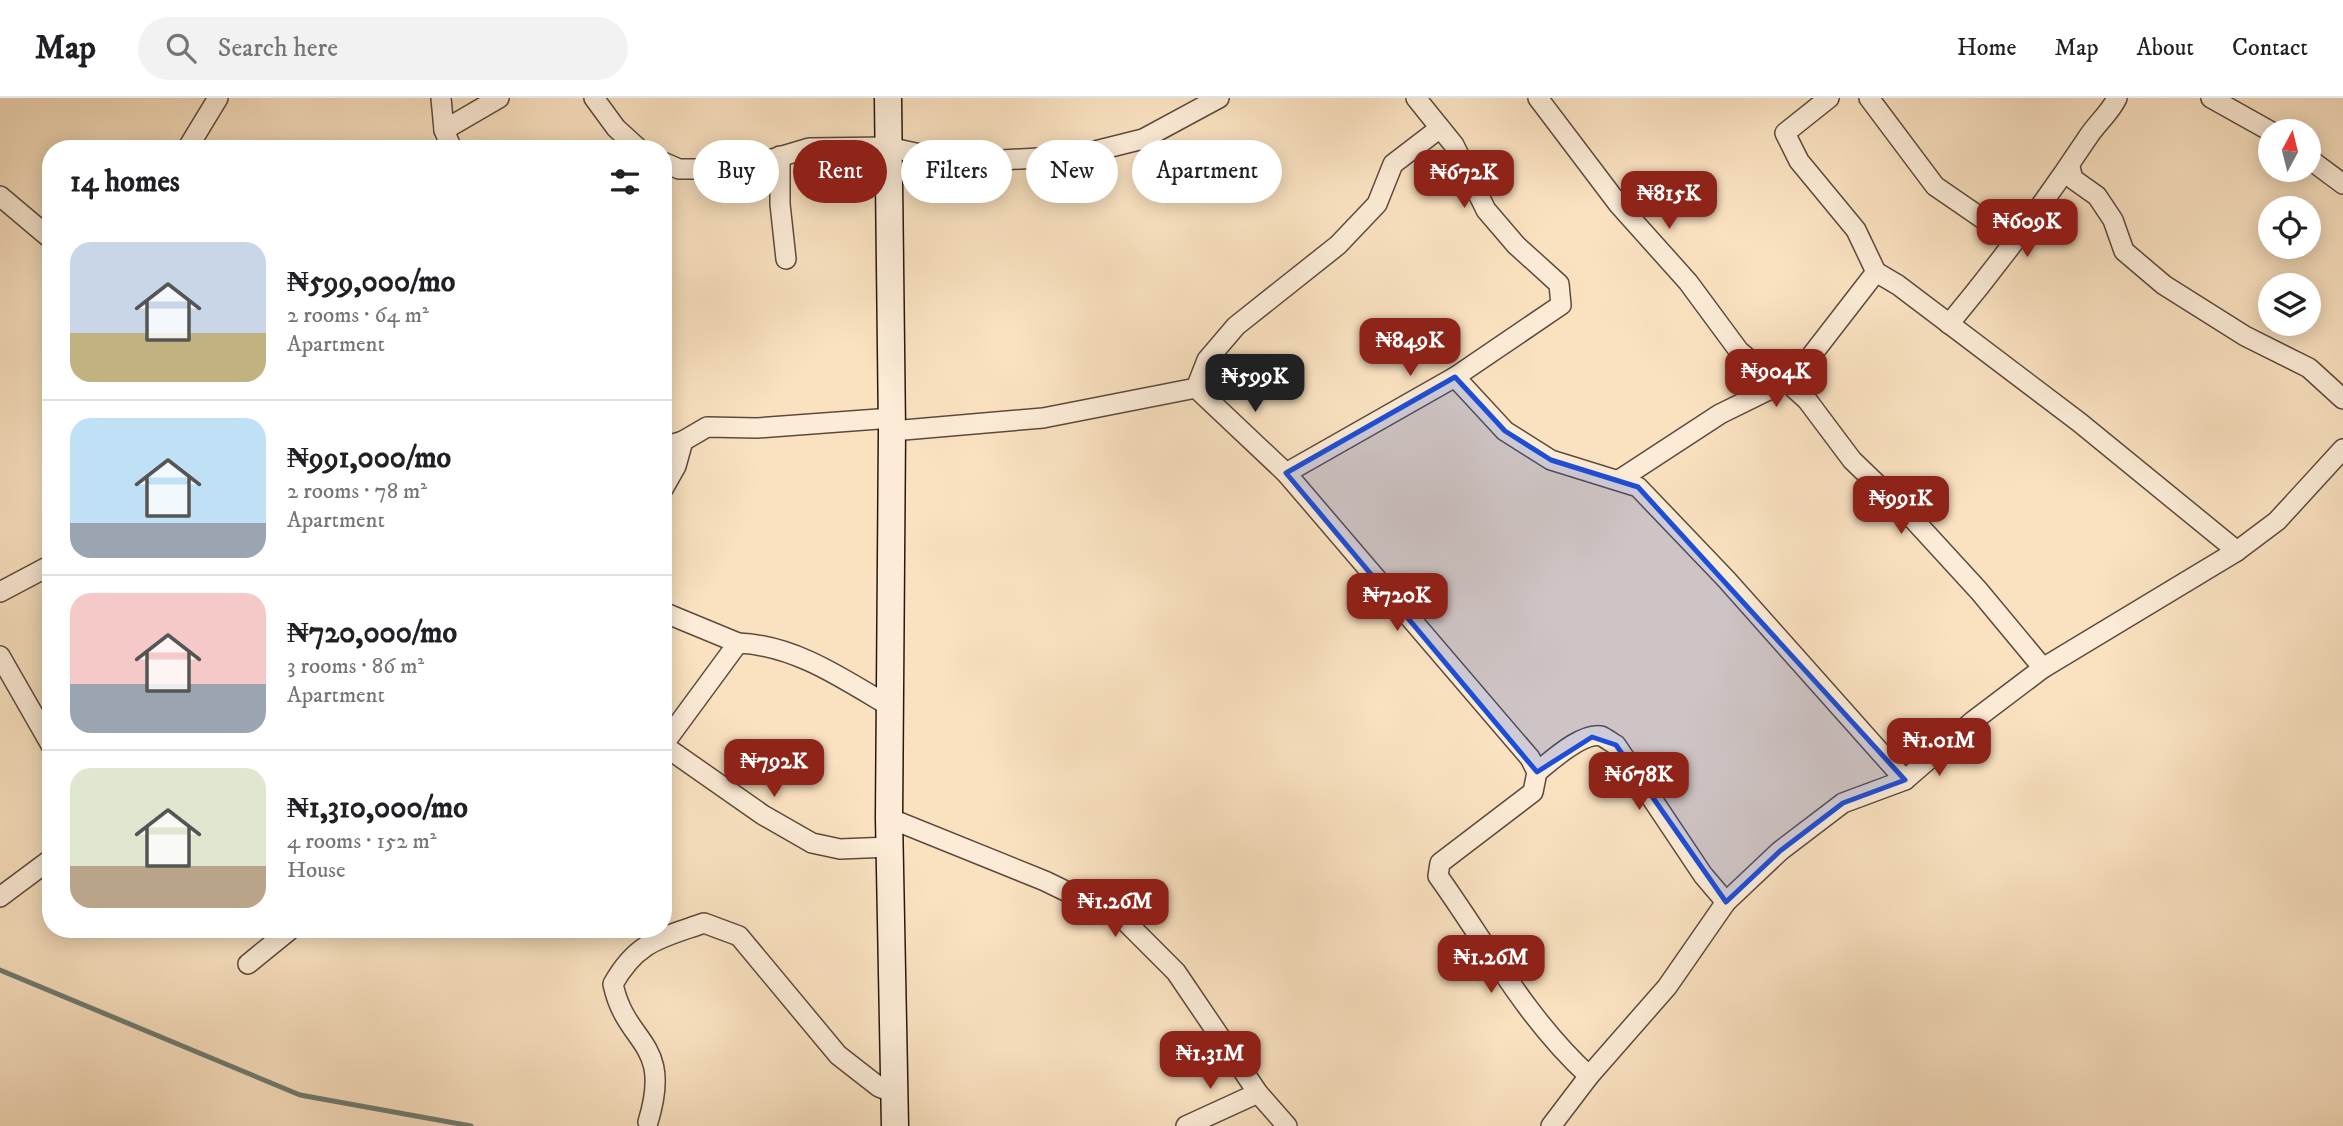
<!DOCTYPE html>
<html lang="en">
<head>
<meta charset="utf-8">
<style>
  :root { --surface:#fff; --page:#f2f2f2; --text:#202124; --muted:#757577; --line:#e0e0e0; --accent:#8f2418 }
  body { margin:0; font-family:"IM FELL DW Pica",serif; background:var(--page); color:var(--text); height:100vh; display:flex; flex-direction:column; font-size:26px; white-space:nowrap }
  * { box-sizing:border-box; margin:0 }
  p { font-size:23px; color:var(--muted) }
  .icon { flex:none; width:38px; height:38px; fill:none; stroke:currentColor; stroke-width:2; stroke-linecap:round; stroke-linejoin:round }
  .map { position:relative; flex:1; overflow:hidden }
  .details { position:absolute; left:42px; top:42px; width:630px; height:798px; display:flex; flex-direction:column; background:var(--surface); border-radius:28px; box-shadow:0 4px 18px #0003 }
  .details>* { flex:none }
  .guide { position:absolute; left:693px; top:42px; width:665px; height:63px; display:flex; gap:14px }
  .needle { width:46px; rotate:7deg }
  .fabs { position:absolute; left:2258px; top:21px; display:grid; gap:14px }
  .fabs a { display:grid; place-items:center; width:63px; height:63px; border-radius:50%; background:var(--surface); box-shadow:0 4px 18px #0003; font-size:35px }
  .price { position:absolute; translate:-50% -60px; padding:0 16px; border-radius:14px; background:var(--accent); color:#fff; font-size:23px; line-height:46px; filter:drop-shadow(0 2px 4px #0008) }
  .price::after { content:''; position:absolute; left:50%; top:42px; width:21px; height:16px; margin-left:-10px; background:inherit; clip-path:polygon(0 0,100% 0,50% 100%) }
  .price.selected { background:#222; color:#fff }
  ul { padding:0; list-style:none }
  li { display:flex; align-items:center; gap:21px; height:175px; padding:0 28px }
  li+li { border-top:2px solid var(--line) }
  li span { display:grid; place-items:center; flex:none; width:196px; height:140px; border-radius:21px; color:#555 }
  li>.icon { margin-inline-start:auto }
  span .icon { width:84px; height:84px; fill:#fffc; stroke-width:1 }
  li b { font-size:30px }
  h2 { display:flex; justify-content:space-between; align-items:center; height:84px; padding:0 28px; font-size:30px }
  .tag { padding:0 24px; border-radius:32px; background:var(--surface); box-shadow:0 4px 18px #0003; font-size:24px; line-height:63px }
  .tag.selected { background:var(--accent); color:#fff }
  header { display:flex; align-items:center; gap:42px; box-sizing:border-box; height:98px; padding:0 35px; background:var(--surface); border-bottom:2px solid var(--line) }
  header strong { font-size:33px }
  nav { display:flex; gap:38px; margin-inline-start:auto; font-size:24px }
  .search { width:490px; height:63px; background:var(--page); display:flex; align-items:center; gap:18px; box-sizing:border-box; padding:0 24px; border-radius:38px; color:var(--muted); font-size:26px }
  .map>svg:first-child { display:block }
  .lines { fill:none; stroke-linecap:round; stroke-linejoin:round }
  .stream { stroke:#6f7c72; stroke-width:5 }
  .minor-casing { stroke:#5d4a3d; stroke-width:22 }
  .secondary-casing { stroke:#291811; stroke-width:29 }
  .minor { stroke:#fcecd7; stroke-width:19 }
  .secondary { stroke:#fcecd7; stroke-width:26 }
  .marked { fill:#1d4ed8; fill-opacity:0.2; stroke:#1d4ed8; stroke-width:5; stroke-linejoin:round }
</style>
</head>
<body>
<header>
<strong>Map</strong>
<div class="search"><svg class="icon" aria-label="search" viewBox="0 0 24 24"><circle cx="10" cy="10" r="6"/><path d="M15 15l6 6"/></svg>Search here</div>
<nav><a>Home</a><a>Map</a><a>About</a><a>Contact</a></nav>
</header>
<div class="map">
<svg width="2343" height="1028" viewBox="0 0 2343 1028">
  <rect width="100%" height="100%" fill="#fae2c1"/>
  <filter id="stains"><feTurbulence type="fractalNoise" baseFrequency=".00286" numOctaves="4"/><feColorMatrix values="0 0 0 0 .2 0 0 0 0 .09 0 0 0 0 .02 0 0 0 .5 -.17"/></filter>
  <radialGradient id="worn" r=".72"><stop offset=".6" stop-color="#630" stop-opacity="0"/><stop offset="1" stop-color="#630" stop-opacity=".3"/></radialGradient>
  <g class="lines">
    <path class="stream" d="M0,872L300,997L471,1028"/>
    <defs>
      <g id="minor">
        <path d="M441,0L444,32L452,51"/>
        <path d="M594,0L616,30L639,51"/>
        <path d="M1538,0L1619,107L1688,184L1739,253L1779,287"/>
        <path d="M1829,0L1785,35L1799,63L1856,132L1876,174L1898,187L2079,324L2237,453"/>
        <path d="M1869,0L1935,88L2015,143"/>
        <path d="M2211,0L2270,33"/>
        <path d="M444,32L499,0"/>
        <path d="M187,51L218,0"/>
        <path d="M780,58V106L786,161"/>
        <path d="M2308,60L2343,86"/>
        <path d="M663,64L679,71H725L759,65L809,50L888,49L934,59L1001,62L1075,58L1143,41L1219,0"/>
        <path d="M2070,69L2073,81L2097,98L2113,122L2124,153L2164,187L2245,238L2309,270L2343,301"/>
        <path d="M0,98L51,141"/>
        <path d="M1949,226C1999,166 2045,104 2088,39C2097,25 2110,15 2117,0"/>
        <path d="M1455,279L1505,333L1551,362L1638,389L1726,481L1905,682"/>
        <path d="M1785,282L1807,302L1852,362L1913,421L1979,493L2043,570"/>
        <path d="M1196,290L1286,375L1530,660L1537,674L1533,694L1440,765L1438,778C1488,848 1525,919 1589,978"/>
        <path d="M1196,290L1207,262L1236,228L1338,147L1377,106L1393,66L1440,30"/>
        <path d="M892,333L1043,320L1196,290"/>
        <path d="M663,349L683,343L707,329L757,330L892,320"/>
        <path d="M1286,375L1455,279L1561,207L1559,186L1516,147L1486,112L1454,47L1416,0"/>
        <path d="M1619,382L1720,316L1779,287L1804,267L1876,174"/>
        <path d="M663,391L676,368L683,343"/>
        <path d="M0,494L51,467"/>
        <path d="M663,514L738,545"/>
        <path d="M0,558L51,647"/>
        <path d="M663,647L738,545C794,547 842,580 889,608"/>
        <path d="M663,647L763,717L812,745L840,751L890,749"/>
        <path d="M1537,674C1551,663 1582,634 1601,638C1606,640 1612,645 1616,647L1703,777L1726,804"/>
        <path d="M889,720L1045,783L1123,821L1176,874L1258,995L1287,1028"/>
        <path d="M0,799L51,761"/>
        <path d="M248,866L291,831"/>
        <path d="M648,1024C673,942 626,948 613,886C637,843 661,840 704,825L739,838L838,957L879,989L894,995"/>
        <path d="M1186,1028L1258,995"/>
        <path d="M1551,1028L1589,978L1667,889L1726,804L1780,753L1843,705L1905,682L1973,623L2043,570L2237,453L2277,423L2343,351"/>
      </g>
      <path id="secondary" d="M888,0L892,333L889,720L895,1028"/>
    </defs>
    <use href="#minor" class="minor-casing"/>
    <use href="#secondary" class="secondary-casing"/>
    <use href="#minor" class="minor"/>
    <use href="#secondary" class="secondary"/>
  </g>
  <path class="marked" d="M1455,279L1505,333L1551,362L1638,389L1905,682L1843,705L1780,753L1726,804L1616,647L1592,639L1537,674L1286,375Z"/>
  <rect width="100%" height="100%" filter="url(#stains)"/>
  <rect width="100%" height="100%" fill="url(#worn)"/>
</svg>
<div class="fabs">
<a><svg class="needle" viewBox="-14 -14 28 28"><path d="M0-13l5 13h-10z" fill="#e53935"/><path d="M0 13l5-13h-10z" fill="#757577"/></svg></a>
<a><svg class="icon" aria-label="locate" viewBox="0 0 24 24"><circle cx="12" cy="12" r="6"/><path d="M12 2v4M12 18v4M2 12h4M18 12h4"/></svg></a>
<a><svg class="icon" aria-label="layers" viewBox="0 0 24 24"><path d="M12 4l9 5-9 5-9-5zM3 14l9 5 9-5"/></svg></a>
</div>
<b class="price" style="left:1464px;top:112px">₦672K</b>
<b class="price" style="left:1669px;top:133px">₦815K</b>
<b class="price" style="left:2027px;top:161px">₦609K</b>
<b class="price" style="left:1410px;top:280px">₦849K</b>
<b class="price" style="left:1776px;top:311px">₦904K</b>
<b class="price selected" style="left:1255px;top:316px">₦599K</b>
<b class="price" style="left:1901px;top:438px">₦991K</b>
<b class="price" style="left:1397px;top:535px">₦720K</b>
<b class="price" style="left:1939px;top:680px">₦1.01M</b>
<b class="price" style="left:774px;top:701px">₦792K</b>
<b class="price" style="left:1639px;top:714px">₦678K</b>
<b class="price" style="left:1115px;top:841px">₦1.26M</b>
<b class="price" style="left:1491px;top:897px">₦1.26M</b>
<b class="price" style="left:1210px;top:993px">₦1.31M</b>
<div class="guide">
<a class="tag">Buy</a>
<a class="tag selected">Rent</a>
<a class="tag">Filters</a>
<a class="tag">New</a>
<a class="tag">Apartment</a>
</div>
<section class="details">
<h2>14 homes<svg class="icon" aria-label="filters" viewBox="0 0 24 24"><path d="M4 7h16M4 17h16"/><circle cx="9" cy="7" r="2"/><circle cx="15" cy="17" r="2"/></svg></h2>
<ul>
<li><span style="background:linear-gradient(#c9d6e8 65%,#c2b280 0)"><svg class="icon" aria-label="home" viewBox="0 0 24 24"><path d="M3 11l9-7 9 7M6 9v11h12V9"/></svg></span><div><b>₦599,000/mo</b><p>2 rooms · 64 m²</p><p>Apartment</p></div></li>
<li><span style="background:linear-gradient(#bfe0f5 75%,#9aa5b1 0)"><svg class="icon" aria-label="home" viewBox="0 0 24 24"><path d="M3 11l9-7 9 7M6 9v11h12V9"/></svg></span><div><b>₦991,000/mo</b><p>2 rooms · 78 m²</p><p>Apartment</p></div></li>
<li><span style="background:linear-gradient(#f6c9c9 65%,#9aa5b1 0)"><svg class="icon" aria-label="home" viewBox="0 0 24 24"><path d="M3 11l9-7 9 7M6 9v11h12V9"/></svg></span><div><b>₦720,000/mo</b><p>3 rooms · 86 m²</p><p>Apartment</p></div></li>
<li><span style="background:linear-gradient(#dfe7d0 70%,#b9a48a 0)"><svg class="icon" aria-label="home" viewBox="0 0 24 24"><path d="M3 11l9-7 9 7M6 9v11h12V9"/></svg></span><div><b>₦1,310,000/mo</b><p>4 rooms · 152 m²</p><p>House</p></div></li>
</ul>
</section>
</div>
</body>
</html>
